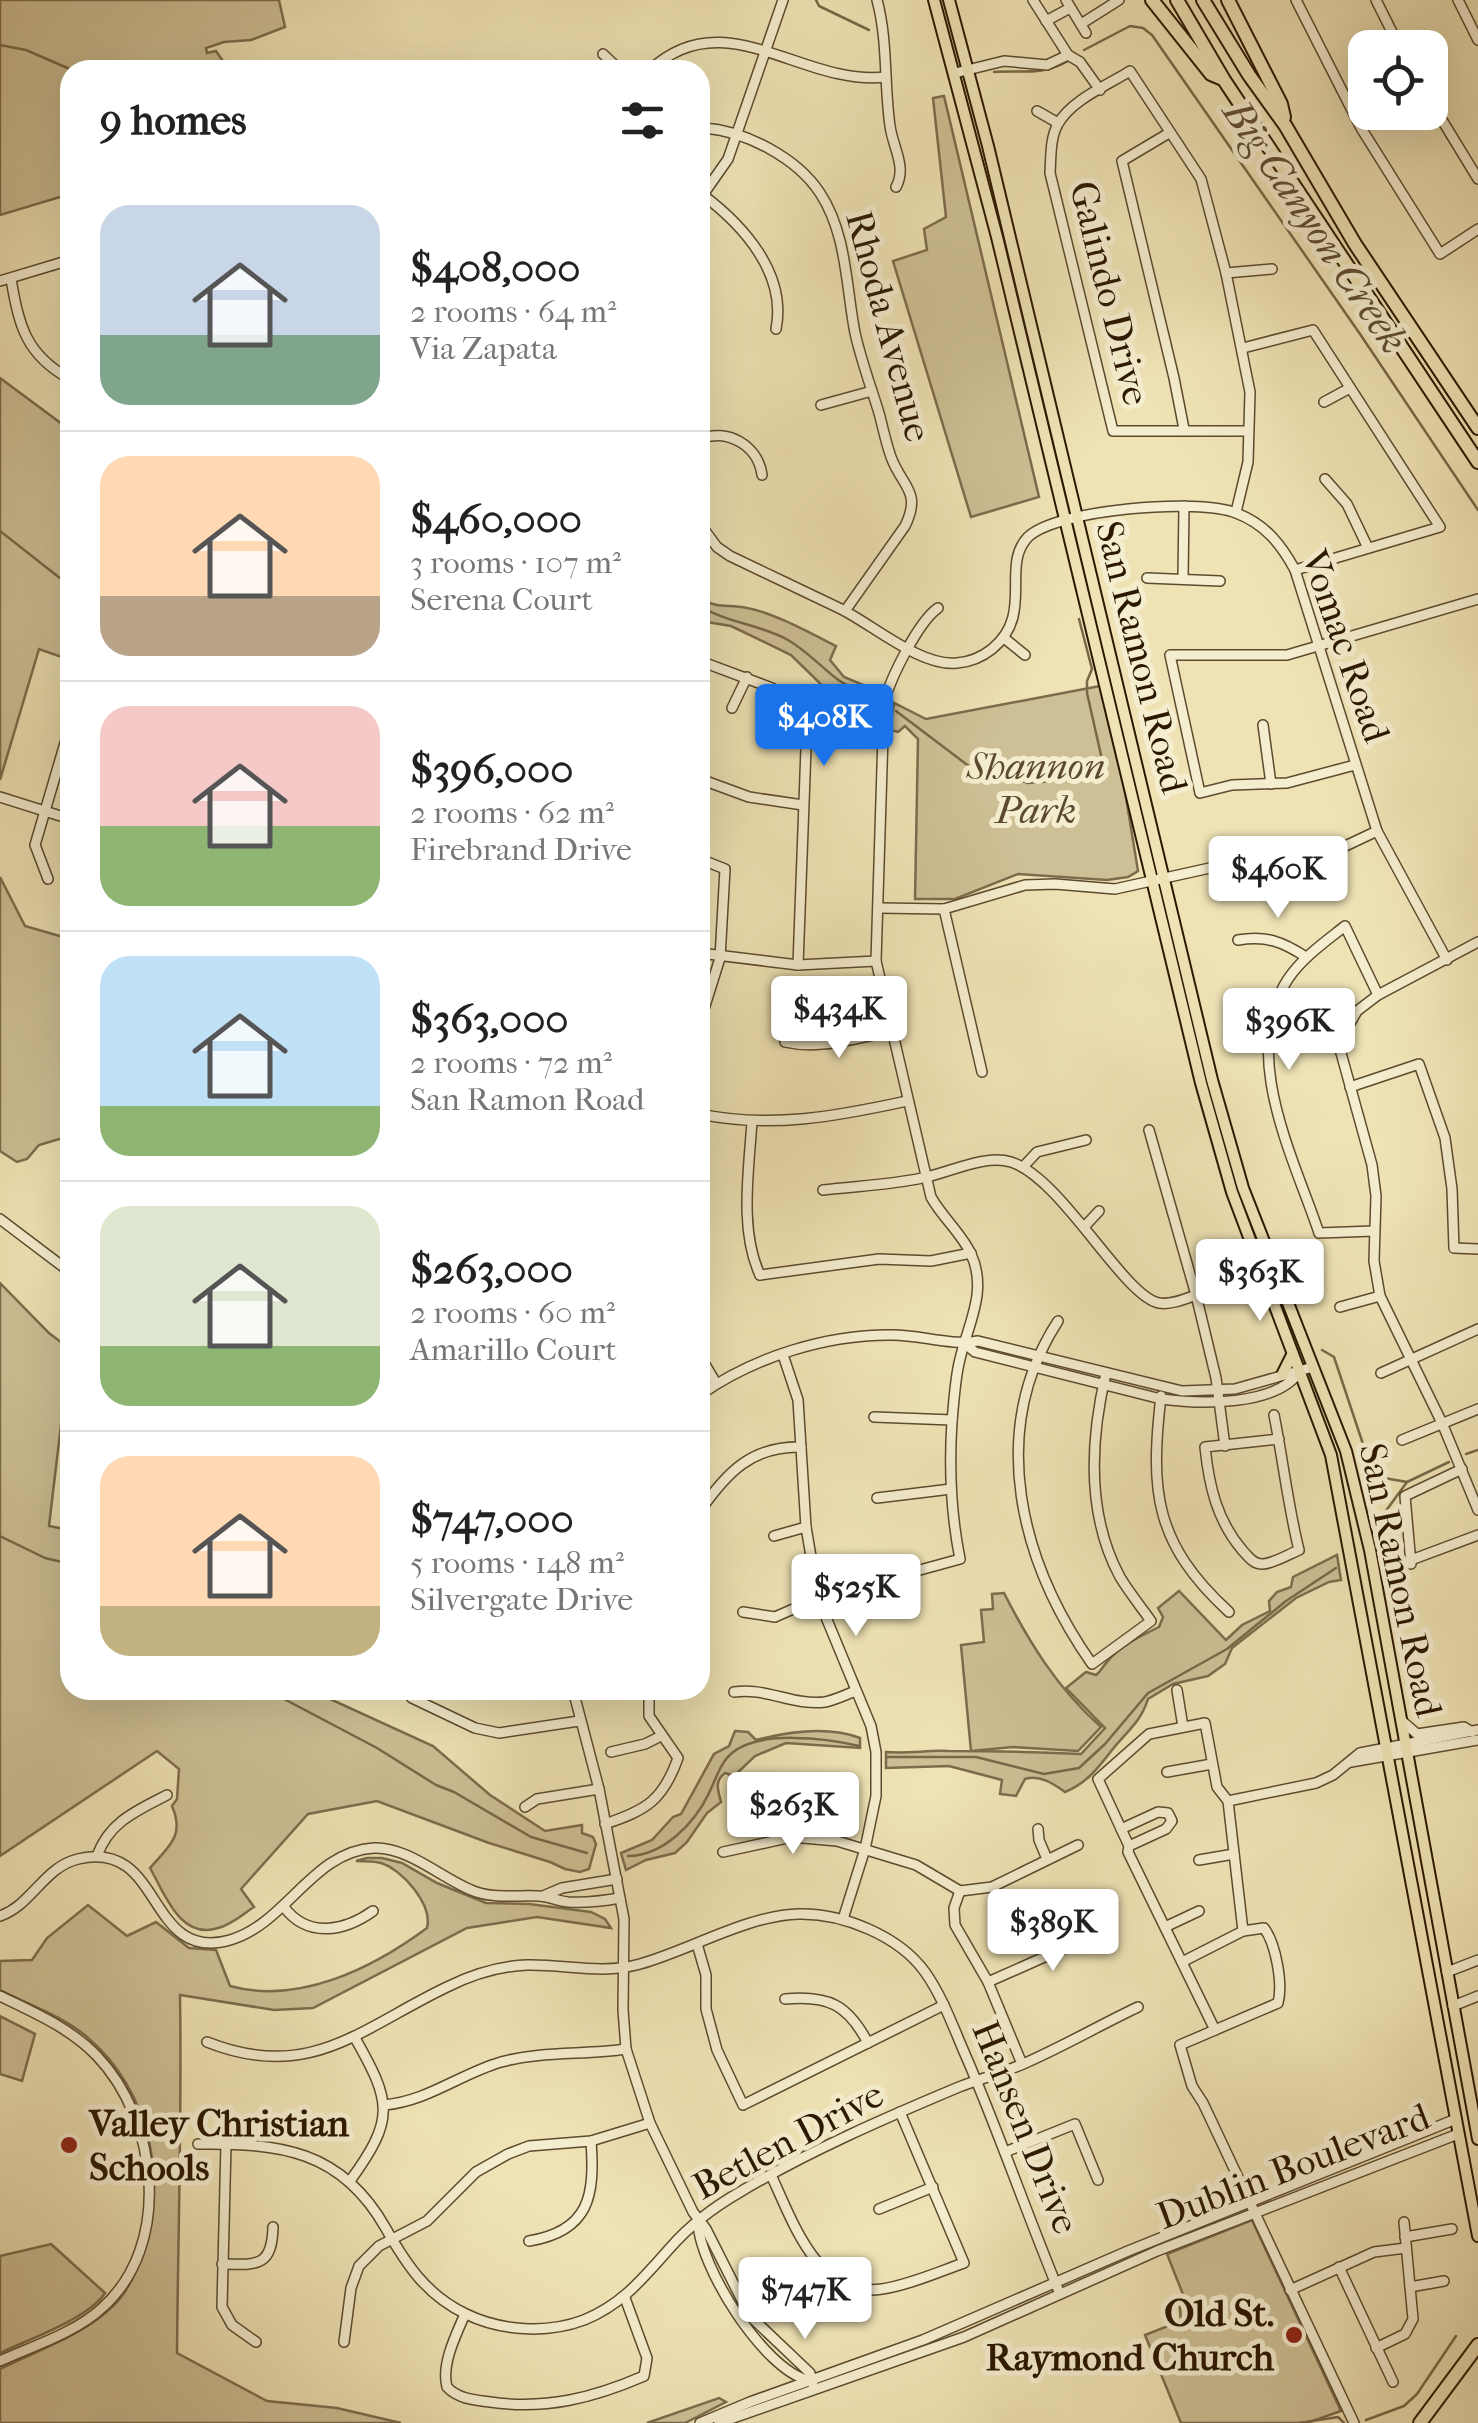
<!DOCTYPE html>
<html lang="en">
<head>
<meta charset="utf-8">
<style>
  :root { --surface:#fff; --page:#f2f2f2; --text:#222; --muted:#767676; --line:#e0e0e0; --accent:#1a73e8 }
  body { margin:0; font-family:"IM FELL French Canon",serif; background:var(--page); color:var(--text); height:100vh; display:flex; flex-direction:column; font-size:38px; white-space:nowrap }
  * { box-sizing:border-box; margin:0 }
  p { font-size:32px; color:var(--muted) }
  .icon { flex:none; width:55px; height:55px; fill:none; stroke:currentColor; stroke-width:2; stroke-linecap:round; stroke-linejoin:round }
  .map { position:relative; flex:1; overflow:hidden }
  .details { position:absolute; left:60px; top:60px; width:650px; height:1640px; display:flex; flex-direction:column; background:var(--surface); border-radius:30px; box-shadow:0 10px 40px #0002 }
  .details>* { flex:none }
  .tools { position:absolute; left:1348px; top:30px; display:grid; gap:20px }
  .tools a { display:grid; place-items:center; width:100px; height:100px; border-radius:20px; background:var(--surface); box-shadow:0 10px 40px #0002; font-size:50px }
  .price { position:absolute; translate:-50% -85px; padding:0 22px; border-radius:10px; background:#fff; color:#222; font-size:32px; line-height:65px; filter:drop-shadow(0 2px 5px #0008) }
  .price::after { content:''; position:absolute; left:50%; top:60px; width:30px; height:22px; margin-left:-15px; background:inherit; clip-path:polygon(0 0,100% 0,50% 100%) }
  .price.current { background:var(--accent); color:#fff }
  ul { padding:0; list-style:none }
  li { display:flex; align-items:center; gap:30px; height:250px; padding:0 40px }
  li+li { border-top:2px solid var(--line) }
  li span { display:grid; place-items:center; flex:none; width:280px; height:200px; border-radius:30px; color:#555 }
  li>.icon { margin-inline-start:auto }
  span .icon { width:120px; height:120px; fill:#fffc; stroke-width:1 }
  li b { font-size:42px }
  h2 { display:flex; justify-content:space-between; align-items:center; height:120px; padding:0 40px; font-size:42px }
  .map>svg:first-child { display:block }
  .green { fill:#cec096; stroke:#7c6c4c; stroke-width:2.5 }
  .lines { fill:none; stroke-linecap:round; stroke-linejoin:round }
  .stream { stroke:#786848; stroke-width:2.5 }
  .minor-casing { stroke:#5c4b2e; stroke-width:12 }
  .major-casing { stroke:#2b1801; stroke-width:14 }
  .highway-casing { stroke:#2b1801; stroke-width:16 }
  .minor { stroke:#f5edcf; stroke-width:9 }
  .major { stroke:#efe3b5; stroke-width:10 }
  .highway { stroke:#efe3b5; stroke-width:12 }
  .poi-dot { fill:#8f2418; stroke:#f5edcf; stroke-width:4 }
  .labels { text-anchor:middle; stroke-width:10; stroke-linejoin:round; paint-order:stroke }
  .street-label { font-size:38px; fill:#2b1801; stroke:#f5edcf }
  .park-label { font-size:38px; font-style:italic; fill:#5c4a2e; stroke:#f5edcf }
  .poi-label { font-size:38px; font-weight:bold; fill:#2b1801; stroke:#f5edcf; text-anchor:start }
  .water-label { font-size:40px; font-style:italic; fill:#5f4e31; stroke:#f5edcf }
</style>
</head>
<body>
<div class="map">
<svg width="1478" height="2423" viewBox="0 0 1478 2423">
  <rect width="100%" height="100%" fill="#efe3b5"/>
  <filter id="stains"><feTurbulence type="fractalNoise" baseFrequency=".002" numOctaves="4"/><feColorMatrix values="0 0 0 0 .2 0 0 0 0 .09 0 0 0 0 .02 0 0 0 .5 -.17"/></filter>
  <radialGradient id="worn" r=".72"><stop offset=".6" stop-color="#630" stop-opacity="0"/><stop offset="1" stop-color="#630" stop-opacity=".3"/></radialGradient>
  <g class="green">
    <path d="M0,0H279L285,27L251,40L224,42L206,48L207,53L216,51L229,70H70V194L0,215Z"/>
    <path d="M944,96L1039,497L971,517L893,261L927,250L924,229L946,217L933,98Z"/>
    <path d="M0,378L70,430V660L39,649L0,780Z"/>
    <path d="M700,599C720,609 727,604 747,608C772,612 812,634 836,646L830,660L844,677L878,691L864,711L834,697L791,655L731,626L700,621Z"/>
    <path d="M1100,686L1124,785L1138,871L1128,877L1107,880L1018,874L955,899H915L918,739L905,726L898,732L890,730L894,703L926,719Z"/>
    <path d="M0,877L25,926L70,939V1145L59,1139L39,1145L27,1159L17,1162L0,1151Z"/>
    <path d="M0,1283L49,1333L70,1349L49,1526L70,1530V1690H319V1694L433,1746L490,1795L545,1831L582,1825V1833L593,1837L596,1844L589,1869L580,1872L565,1869L550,1862L489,1843L377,1801L308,1814L241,1889L254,1907C243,1914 231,1925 218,1928C180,1940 165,1894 150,1868C169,1846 185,1836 172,1806L177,1799L179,1769L157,1751L0,1856Z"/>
    <path d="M1337,1555L1341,1580L1329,1582L1296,1598L1232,1648L1225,1664L1208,1676L1173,1684L1148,1699C1141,1722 1127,1731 1112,1750C1098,1768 1087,1783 1065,1792C1054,1784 1039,1774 1025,1779L1016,1796L1000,1794L1002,1780L949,1766L886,1768V1752C908,1754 927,1750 948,1751C993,1751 1037,1752 1081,1754L1105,1728L1066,1688L1086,1672L1096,1675C1101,1671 1103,1666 1107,1662C1119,1646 1143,1635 1159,1627L1163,1617L1158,1608L1179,1591L1226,1640L1242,1625L1270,1611L1269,1601L1277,1592L1291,1587L1293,1577Z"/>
    <path d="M1004,1593C1030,1644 1058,1689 1101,1727L1078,1751L1013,1747L971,1751L961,1645L984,1642L981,1610L993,1609L992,1594Z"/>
    <path d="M735,1731L748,1732L756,1740C787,1732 829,1726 860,1738V1748L786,1743L755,1756L734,1776L725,1773C714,1781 718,1790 721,1802L707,1813L687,1842L675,1853L646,1860L626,1870L621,1853L652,1840L673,1817L681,1814L714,1754L729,1746Z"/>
    <path d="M367,1858H382L402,1863L437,1883L486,1903L529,1904L591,1912L605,1919L611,1928L537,1917L467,1928L313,2008L274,2010L180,1995C182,2115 178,2234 177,2353L267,2401L337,2408L401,2423H0V2369C38,2350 82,2336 113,2306C126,2294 134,2277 140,2260C170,2184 151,2091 87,2037C64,2017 28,2004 0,1990V1961L32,1960L47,1938L88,1905L127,1936L156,1922L189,1948L216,1950L230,1986C299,2005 373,1968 427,1928C433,1905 403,1870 381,1863C373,1861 364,1861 356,1861Z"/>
    <path d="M0,2016L35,2034L22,2081L0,2074Z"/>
    <path d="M1252,2220L1341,2411L1307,2423H1181L1145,2335L1181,2321L1179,2299L1184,2297L1167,2254Z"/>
    <path d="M51,2244L105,2293C88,2319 29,2339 0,2353V2256Z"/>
    <path d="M719,2398L726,2402L685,2423H647Z"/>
  </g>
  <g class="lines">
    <g class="stream">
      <path d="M816,0L819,6L869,30"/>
      <path d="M0,45L26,50L72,70"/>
      <path d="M1084,50L1130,26L1143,28L1152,35L1360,334L1478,510"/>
      <path d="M994,72C1022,70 1042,76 1068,61"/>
      <path d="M0,531L70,586"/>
      <path d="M700,606C727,623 759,624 788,640C807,651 820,666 837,679C847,687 862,691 873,696"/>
      <path d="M1079,619L1092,669L1087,681V693L1101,755L1098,769"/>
      <path d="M896,711L970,767L999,772L1028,783L1088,778"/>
      <path d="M1322,1350L1334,1357L1368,1459L1384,1478L1407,1482"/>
      <path d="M1466,1454L1478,1450"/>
      <path d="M1380,1519L1407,1482L1449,1462"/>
      <path d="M0,1536L45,1558L70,1564"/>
      <path d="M267,1690L377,1748L436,1785L454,1792L531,1837L587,1853"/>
      <path d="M887,1757H976L1044,1774L1079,1768L1105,1744L1148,1693L1227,1649L1286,1601L1336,1568"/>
      <path d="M628,1856C663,1856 695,1823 709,1793C716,1779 720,1763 732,1753C758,1730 827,1738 859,1746"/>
      <path d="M1366,2420L1404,2406L1417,2394L1456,2336"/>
      <path d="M1299,2423L1338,2417L1344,2423"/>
    </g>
    <defs>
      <g id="minor">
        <path d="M877,0C888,41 884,84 890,126C893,148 907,167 896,187"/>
        <path d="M1033,0L1068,55"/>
        <path d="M1066,0L1086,33"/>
        <path d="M1296,0L1361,128L1440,254L1478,229"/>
        <path d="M1376,0L1400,48"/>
        <path d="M1458,0L1478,40"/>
        <path d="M1046,21L1070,8"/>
        <path d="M1081,24L1119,0"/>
        <path d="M603,54L620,70"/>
        <path d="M650,70C726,0 802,87 886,77"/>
        <path d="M955,73L1004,61L1047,65L1068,55L1080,62L1100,90"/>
        <path d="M1037,111L1058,123"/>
        <path d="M1442,120L1478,179"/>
        <path d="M704,128C746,131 797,158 820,193C847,234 846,287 855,333C861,360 871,387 879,413C883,428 886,443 891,457C902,487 922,491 905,526L845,611"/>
        <path d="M1169,133L1122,161L1174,378L1184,429"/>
        <path d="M703,195C744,226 787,274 776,329"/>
        <path d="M700,199L728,159L783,0"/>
        <path d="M1226,273L1272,269"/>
        <path d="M11,279C19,326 26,355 70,379"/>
        <path d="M0,281L70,260"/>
        <path d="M1243,348L1313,330L1440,527L1295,570"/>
        <path d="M1324,402L1350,388"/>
        <path d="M821,405L872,391"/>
        <path d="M700,439C727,428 758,445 762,475"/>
        <path d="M1325,479L1347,504L1368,548"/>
        <path d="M1236,512L1248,462L1250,392L1226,273L1201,179L1130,71C1108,85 1071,100 1058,124C1050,138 1051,157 1050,173L1113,431H1249"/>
        <path d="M700,524L717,547L730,556C767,574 804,591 841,609C873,625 921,667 957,663C970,662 982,657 992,649C1035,614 1000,566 1028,537C1057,509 1199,498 1236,513C1265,524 1281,544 1295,570L1377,831L1447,960"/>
        <path d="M1147,578L1220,581"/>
        <path d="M1183,578L1184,506"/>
        <path d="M1004,638L1025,655"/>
        <path d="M700,661L772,688L807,721L798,965"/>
        <path d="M732,708L747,677"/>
        <path d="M1263,725L1271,784"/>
        <path d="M1355,765L1287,783L1232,785L1200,793L1170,655H1287L1478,599"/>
        <path d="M700,779L749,797L803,805"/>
        <path d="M0,797L70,819"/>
        <path d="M700,859L725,869L720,958L700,1022"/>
        <path d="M48,879L35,845L70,726"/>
        <path d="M879,908L944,909L1025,885L1055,884L1115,889L1237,862L1320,858L1377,831"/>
        <path d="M944,909L982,1072"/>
        <path d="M1238,940C1266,935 1283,942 1306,957"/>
        <path d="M1478,942L1378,995L1357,1011L1345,1032L1341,1053L1372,1165L1376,1196L1374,1261L1380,1296L1442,1423L1478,1510"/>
        <path d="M700,953L798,965L876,961"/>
        <path d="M785,1042C821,1050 857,1038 892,1031"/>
        <path d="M1350,1087L1419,1064L1445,1138L1452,1189L1454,1248L1478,1249"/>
        <path d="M700,1114C771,1129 838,1116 907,1101"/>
        <path d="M752,1121C749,1170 739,1230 760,1275"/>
        <path d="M1149,1130L1196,1295"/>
        <path d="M1023,1167L1037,1152L1086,1140"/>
        <path d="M823,1190C856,1186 890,1185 922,1178C949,1173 984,1154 1011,1162C1062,1178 1123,1296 1159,1303C1171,1305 1185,1299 1196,1295L1216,1378L1225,1446"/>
        <path d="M0,1219L70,1272"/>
        <path d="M1085,1226L1099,1211"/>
        <path d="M1374,1231L1319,1233C1294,1158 1239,1054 1288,979C1303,957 1325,942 1345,926L1378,995"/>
        <path d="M760,1275L879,1259L931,1261L971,1253"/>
        <path d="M1340,1307L1380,1296"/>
        <path d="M1058,1321C986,1432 1021,1563 1092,1664L1151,1621C1141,1607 1129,1592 1120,1577C1086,1514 1090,1441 1106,1373"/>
        <path d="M965,1344L975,1352L1161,1399C1199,1404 1276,1407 1300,1371"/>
        <path d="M783,1355L798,1400L806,1527L818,1598L871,1726L876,1752V1796L865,1849L843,1919"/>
        <path d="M700,1356L716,1383"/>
        <path d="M1381,1373L1478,1329"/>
        <path d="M700,1395C754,1357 827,1334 893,1335C921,1335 951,1346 978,1341L1182,1391L1235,1389L1313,1367"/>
        <path d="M1161,1396C1150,1491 1154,1543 1229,1612"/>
        <path d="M1274,1415C1283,1460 1288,1506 1299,1550C1289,1554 1273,1564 1262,1564C1253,1564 1248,1556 1243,1551C1217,1521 1209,1486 1205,1447L1279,1439"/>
        <path d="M874,1417L952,1420"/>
        <path d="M1402,1440L1478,1409"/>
        <path d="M877,1498L951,1489"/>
        <path d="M700,1511C727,1472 752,1446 801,1447"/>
        <path d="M774,1536L806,1527"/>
        <path d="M1411,1560L1478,1535"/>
        <path d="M1411,1564L1405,1496L1462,1469"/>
        <path d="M743,1612L775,1617L818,1598L960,1559C951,1514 949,1467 952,1421C954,1401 955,1378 960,1359C968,1324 988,1291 971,1254C962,1234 942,1217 931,1197L876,961L884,703C890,679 918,622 938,608"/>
        <path d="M404,1690L412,1698L475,1728L499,1733L579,1721"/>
        <path d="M573,1690L599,1789L624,1919L623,2010L626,2049L650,2123L693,2212L706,2229L750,2316L810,2373L813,2385"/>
        <path d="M1177,1690L1183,1727"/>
        <path d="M734,1692C765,1687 794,1706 825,1702C835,1700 847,1694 856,1691"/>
        <path d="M329,1694L330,1690"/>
        <path d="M1402,1721L1417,1734L1464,1727L1472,1732"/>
        <path d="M1205,1723L1217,1787L1228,1801L1243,1931L1264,1928C1276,1944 1283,1984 1278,2003L1215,2030L1128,1852L1129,1846L1098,1779L1149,1734Z"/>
        <path d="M611,1752L645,1744L661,1736"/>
        <path d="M1351,1762L1478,1740"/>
        <path d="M1167,1772L1212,1764"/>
        <path d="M785,1791L792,1837"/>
        <path d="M1228,1801L1316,1783L1333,1775L1360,1753L1478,1730"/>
        <path d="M525,1807L537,1799L599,1789"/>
        <path d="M605,1824C647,1810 663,1800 678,1758L649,1716V1690"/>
        <path d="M1038,1829L1039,1840L1047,1859"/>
        <path d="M1121,1829L1158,1812L1168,1813L1172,1821L1166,1829L1129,1846"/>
        <path d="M723,1852L792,1837L837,1841L916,1865L960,1891L992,1887L1078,1845"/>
        <path d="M97,1856C109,1822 136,1811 167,1795"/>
        <path d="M1199,1860L1234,1854"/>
        <path d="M960,1891L954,1908L955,1925L988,1982L1022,2064"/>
        <path d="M543,1896L562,1888L617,1879"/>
        <path d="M284,1907C308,1939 345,1931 373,1911"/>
        <path d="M0,1916C32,1905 44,1867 78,1859C164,1838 146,1964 230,1940C286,1924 313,1851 374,1848C408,1847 440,1877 471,1890C491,1899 516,1895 538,1896C548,1896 557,1901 568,1902C585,1903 603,1901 620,1898"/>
        <path d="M1165,1927L1199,1911"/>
        <path d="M697,1944L706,1975V2009L717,2050L743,2105L944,2005"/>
        <path d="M1182,1962L1243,1931"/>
        <path d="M1447,1972L1478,1960"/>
        <path d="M988,1982L1103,1931"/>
        <path d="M0,1996C35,2013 70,2028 97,2056C158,2120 173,2245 102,2308C75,2333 33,2346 0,2361"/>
        <path d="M785,1999C829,1995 848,2005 868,2043"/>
        <path d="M1453,2006L1478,1996"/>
        <path d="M1215,2030L1180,2045L1192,2086L1203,2103L1354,2423"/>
        <path d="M207,2042C310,2083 361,2028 447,1987C471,1975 500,1966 527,1965C566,1964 601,1975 640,1964C690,1950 748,1915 799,1914C843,1913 899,1936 925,1972C944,1999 955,2032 968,2061C1001,2138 1028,2217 1060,2294"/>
        <path d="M384,2105C428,2101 460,2074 501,2062C541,2051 585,2055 626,2049"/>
        <path d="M198,2144C280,2143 341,2150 385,2227C406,2264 426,2295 466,2314C501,2331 547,2334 584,2320C623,2304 643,2278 670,2248C690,2225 714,2207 740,2192C809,2151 885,2118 959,2087C980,2079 1002,2073 1023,2064C1062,2047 1100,2025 1138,2007"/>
        <path d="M226,2144L222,2307L232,2325L256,2342"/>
        <path d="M1005,2152L1075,2124L1098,2180"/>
        <path d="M771,2175C793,2222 818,2299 882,2289C909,2285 938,2272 964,2263L900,2112"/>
        <path d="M350,2181C395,2119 392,2103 355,2038"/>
        <path d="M879,2209L933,2187"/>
        <path d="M698,2221C698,2265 764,2370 808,2380"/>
        <path d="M1405,2237L1452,2229"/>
        <path d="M529,2241C590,2231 595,2195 591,2141"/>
        <path d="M222,2264C257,2265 272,2267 273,2227"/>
        <path d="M1339,2267L1393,2382"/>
        <path d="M1410,2287L1444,2281"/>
        <path d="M1290,2290L1374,2252L1406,2248"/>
        <path d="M465,2314C456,2335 441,2364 447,2387C458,2399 475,2400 490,2402C546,2410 593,2398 644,2376L647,2358L625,2298"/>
        <path d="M344,2342L351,2288L359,2266L379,2246L427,2221L476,2172L508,2154L529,2146L591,2141L650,2123"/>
        <path d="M1376,2348L1405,2334L1413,2319L1404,2222"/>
        <path d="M700,2423L750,2402L923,2340L1128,2251L1456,2119"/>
        <path d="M719,2423L964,2337L1157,2251L1458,2134"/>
      </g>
      <g id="major">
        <path d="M934,0L997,237L1201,1083L1232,1192L1331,1455L1478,2236"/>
        <path d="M949,0L988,146L1212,1080L1243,1188L1346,1451L1370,1550L1478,2139"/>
        <path d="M1282,1375L1292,1355"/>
      </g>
      <g id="highway">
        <path d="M1152,0L1211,74L1223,79"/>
        <path d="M1177,0L1224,80L1478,462"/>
        <path d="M1203,0L1249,75L1285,125L1355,244L1478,428"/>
        <path d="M1228,0L1281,104L1284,117"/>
        <path d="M1420,2423L1478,2345"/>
      </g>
    </defs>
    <use href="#minor" class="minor-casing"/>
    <use href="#major" class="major-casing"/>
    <use href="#highway" class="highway-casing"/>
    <use href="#minor" class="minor"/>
    <use href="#major" class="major"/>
    <use href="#highway" class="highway"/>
  </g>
  <g class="poi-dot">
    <circle cx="69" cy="2145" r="10"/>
    <circle cx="1294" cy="2335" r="10"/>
  </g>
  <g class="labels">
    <g class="street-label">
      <text transform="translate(1110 293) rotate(76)" y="13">Galindo Drive</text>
      <text transform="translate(889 326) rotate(75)" y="13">Rhoda Avenue</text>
      <text transform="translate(1346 646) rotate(71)" y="13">Vomac Road</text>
      <text transform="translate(1142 657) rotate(76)" y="13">San Ramon Road</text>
      <text transform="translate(1401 1580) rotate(78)" y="13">San Ramon Road</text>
      <text transform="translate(1026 2127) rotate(68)" y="13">Hansen Drive</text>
      <text transform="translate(788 2140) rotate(-28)" y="13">Betlen Drive</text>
      <text transform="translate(1293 2166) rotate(-21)" y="13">Dublin Boulevard</text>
    </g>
    <g class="park-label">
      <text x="1036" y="779">Shannon<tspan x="1036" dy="44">Park</tspan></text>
    </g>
    <g class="poi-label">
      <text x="89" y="2136">Valley Christian<tspan x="89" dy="44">Schools</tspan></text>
      <text x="1274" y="2326" text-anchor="end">Old St.<tspan x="1274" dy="44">Raymond Church</tspan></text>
    </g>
    <g class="water-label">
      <text transform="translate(1316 226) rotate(56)" y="14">Big Canyon Creek</text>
    </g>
  </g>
  <rect width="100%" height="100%" filter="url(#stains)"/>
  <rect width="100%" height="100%" fill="url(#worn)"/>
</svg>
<div class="tools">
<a><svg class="icon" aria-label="locate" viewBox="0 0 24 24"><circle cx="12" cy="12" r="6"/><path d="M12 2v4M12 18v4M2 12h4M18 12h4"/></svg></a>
</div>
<b class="price current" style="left:824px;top:769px">$408K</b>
<b class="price" style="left:1278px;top:921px">$460K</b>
<b class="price" style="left:839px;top:1061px">$434K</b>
<b class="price" style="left:1289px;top:1073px">$396K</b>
<b class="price" style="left:1260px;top:1324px">$363K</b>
<b class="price" style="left:856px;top:1639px">$525K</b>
<b class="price" style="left:793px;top:1857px">$263K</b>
<b class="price" style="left:1053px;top:1974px">$389K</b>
<b class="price" style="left:805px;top:2342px">$747K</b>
<section class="details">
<h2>9 homes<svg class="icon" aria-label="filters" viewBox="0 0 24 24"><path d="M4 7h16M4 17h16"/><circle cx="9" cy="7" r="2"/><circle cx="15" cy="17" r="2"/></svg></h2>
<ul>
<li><span style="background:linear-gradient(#c9d6e8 65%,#7fa58c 0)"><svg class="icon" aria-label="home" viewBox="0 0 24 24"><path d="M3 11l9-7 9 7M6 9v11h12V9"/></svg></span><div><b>$408,000</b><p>2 rooms · 64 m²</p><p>Via Zapata</p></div></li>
<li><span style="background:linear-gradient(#ffd9b3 70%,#b9a48a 0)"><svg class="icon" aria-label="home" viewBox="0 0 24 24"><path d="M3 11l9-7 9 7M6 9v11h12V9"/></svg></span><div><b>$460,000</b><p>3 rooms · 107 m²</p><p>Serena Court</p></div></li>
<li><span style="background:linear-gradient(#f6c9c9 60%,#8fb573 0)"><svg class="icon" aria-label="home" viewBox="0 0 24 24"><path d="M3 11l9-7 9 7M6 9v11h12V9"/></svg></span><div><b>$396,000</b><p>2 rooms · 62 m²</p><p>Firebrand Drive</p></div></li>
<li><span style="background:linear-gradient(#bfe0f5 75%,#8fb573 0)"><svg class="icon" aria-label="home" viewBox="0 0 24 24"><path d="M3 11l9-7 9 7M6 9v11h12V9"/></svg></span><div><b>$363,000</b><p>2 rooms · 72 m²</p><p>San Ramon Road</p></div></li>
<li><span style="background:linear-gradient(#dfe7d0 70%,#8fb573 0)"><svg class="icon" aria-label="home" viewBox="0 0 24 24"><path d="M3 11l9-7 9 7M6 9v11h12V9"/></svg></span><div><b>$263,000</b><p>2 rooms · 60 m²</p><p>Amarillo Court</p></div></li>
<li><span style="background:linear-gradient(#ffd9b3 75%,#c2b280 0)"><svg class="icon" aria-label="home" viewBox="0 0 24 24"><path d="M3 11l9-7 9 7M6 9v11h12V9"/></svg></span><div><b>$747,000</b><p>5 rooms · 148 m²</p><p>Silvergate Drive</p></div></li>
</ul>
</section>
</div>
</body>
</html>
